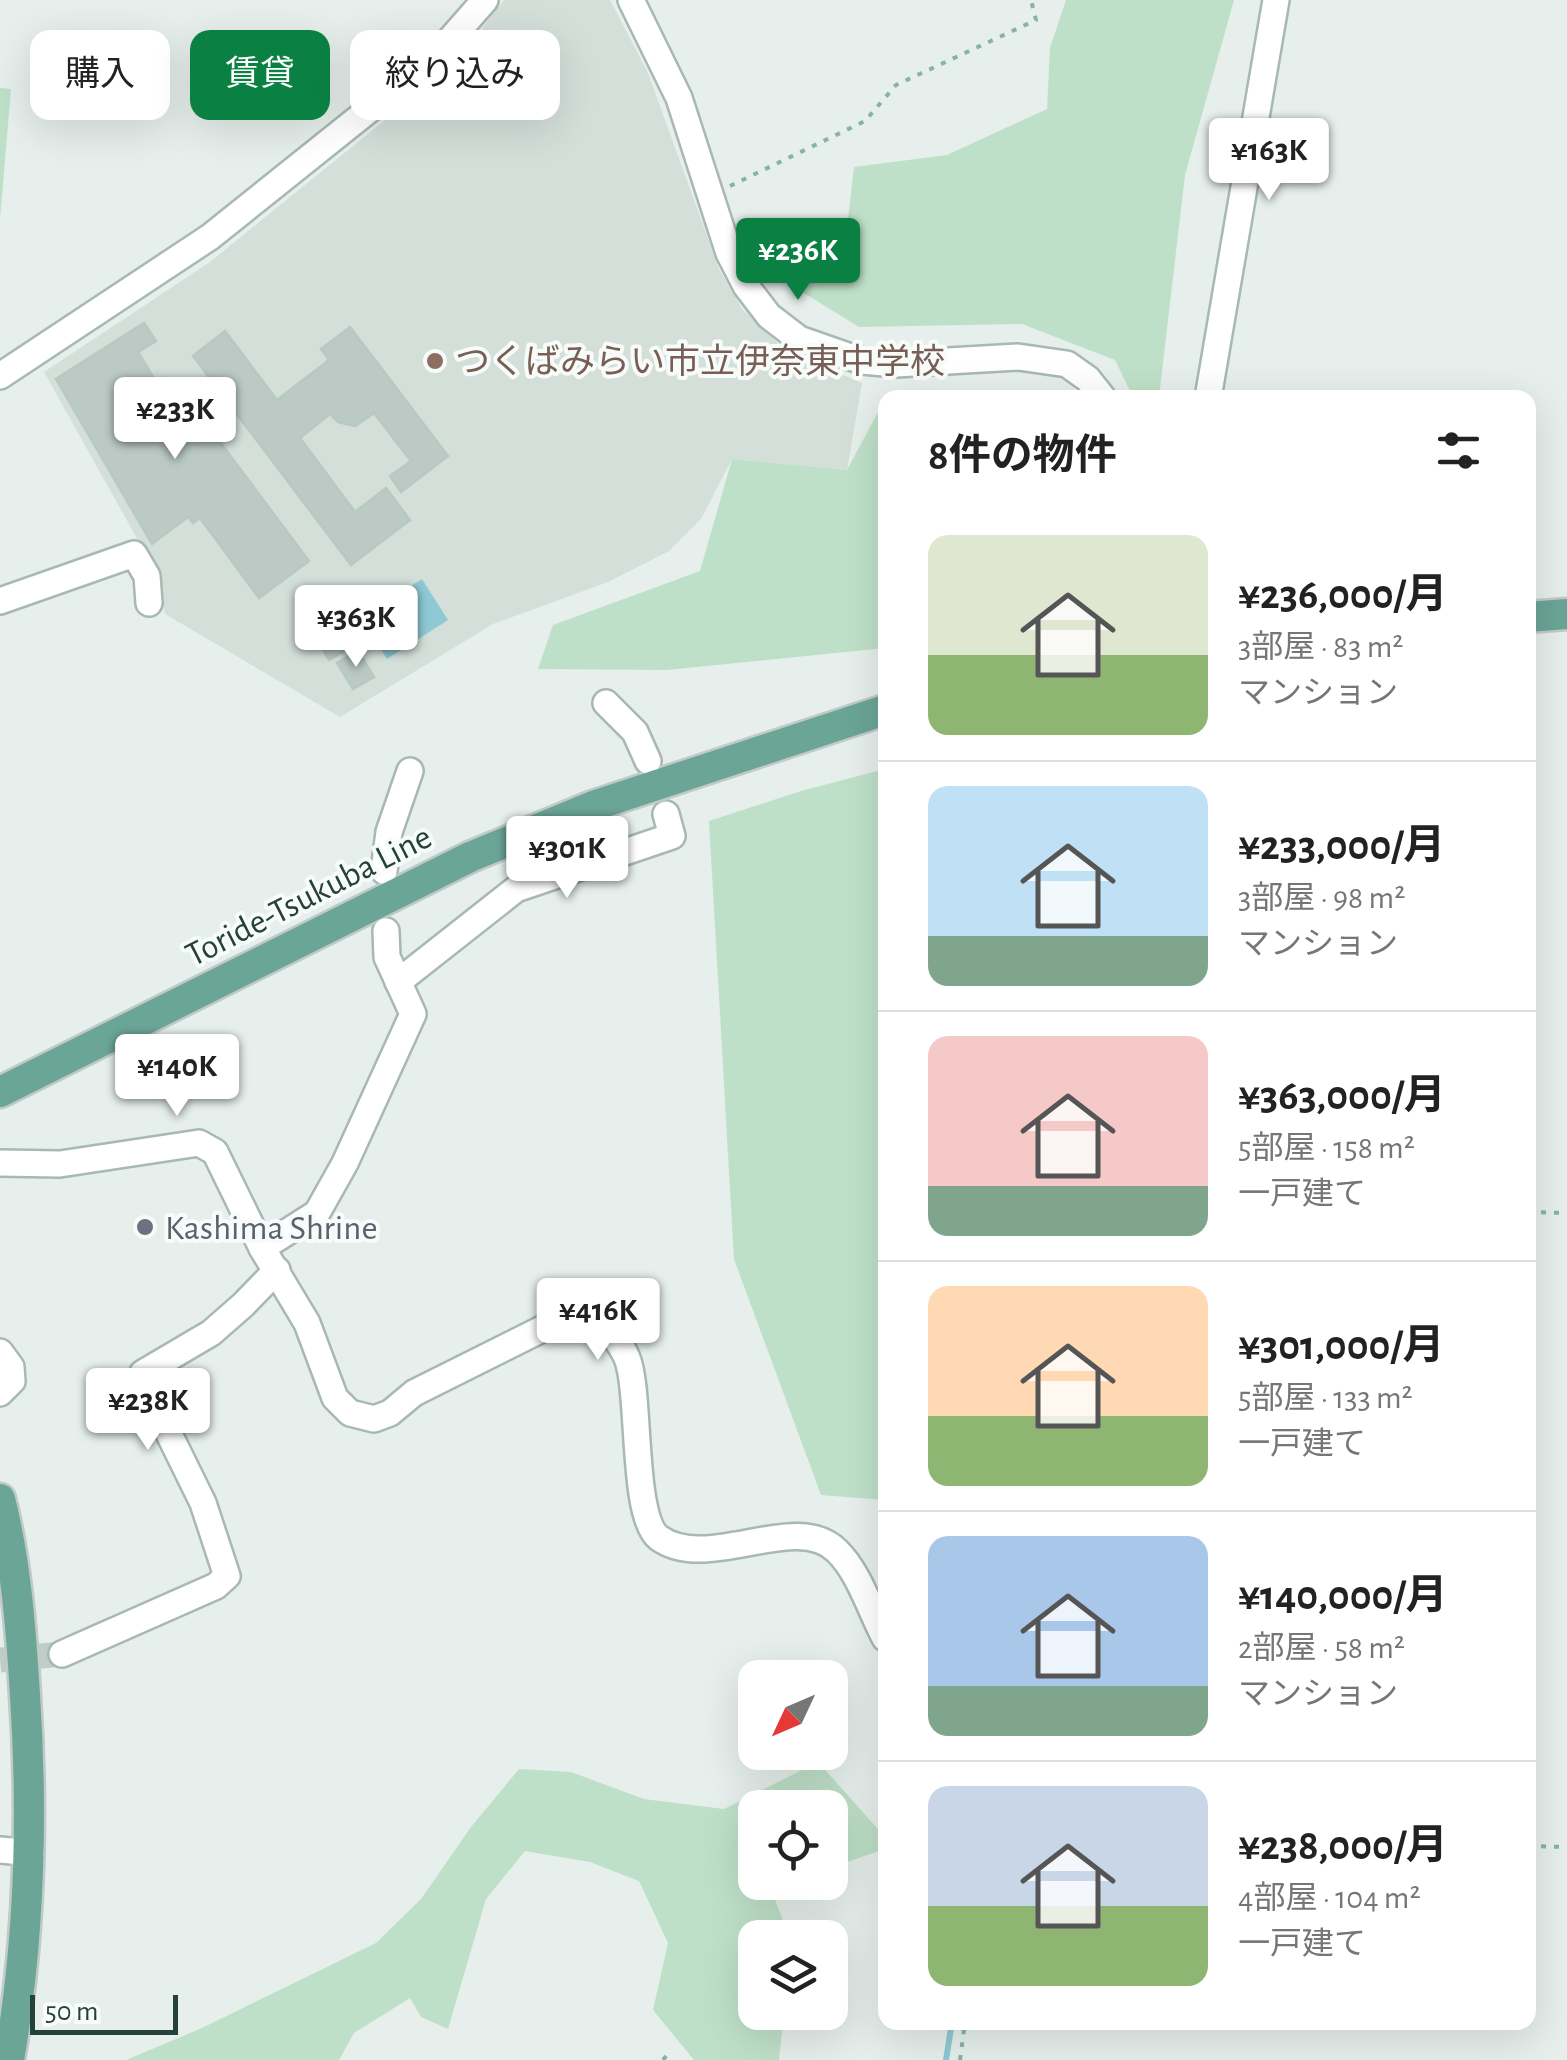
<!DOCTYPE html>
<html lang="ja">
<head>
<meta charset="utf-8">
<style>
  :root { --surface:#fff; --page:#f6f6f6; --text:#222; --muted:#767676; --line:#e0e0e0; --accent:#0b8043 }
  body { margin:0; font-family:"Alegreya Sans","Noto Sans JP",sans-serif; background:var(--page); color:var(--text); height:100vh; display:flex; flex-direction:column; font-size:38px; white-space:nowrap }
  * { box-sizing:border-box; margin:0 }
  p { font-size:32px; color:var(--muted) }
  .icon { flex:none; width:55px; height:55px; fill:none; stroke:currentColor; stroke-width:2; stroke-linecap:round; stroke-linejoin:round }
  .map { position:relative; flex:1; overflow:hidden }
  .sheet { position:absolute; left:878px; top:390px; width:658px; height:1640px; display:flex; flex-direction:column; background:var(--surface); border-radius:20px; box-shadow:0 10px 40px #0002 }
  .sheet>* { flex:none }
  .top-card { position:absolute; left:30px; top:30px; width:698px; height:90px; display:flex; gap:20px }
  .needle { width:65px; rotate:226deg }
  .buttons { position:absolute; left:738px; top:1660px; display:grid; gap:20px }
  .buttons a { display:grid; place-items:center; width:110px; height:110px; border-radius:20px; background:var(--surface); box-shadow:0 10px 40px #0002; font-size:50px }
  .scale { position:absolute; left:30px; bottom:25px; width:148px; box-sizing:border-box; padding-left:10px; border:5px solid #24423a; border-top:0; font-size:28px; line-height:35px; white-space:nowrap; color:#24423a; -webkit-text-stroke:8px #f7fbf9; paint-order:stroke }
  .price { position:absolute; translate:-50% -85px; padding:0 22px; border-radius:10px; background:#fff; color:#222; font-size:32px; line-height:65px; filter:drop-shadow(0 2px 5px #0008) }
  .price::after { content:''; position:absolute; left:50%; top:60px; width:30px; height:22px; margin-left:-15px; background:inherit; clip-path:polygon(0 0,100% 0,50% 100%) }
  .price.active { background:var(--accent); color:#fff }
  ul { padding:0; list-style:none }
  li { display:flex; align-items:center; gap:30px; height:250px; padding:0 50px }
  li+li { border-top:2px solid var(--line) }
  li span { display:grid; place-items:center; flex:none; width:280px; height:200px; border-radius:20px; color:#555 }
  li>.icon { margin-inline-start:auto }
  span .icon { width:120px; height:120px; fill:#fffc; stroke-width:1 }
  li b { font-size:42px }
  h2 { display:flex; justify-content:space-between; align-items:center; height:120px; padding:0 50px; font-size:42px }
  .tag { padding:0 35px; border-radius:20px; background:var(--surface); box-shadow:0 10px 40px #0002; font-size:35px; line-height:90px }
  .tag.active { background:var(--accent); color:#fff }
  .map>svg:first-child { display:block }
  .built { fill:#d4dfda }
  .green { fill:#bfe0c8 }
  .water { fill:#8ec9d4 }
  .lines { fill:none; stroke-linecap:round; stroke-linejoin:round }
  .stream { stroke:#8ec9d4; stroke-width:6 }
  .building { fill:#bbcac4; stroke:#b8c9c2; stroke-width:2.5 }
  .minor-tunnel { stroke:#bfccc8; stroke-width:25; stroke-dasharray:25 12; stroke-linecap:butt }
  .minor-casing { stroke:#a8b8b2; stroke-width:30 }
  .major-casing { stroke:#c2cac8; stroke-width:35 }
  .path { stroke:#86b3a5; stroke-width:4; stroke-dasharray:5 8; stroke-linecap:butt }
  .minor { stroke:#fff; stroke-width:25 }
  .major { stroke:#6aa596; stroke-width:30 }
  .education-dot { fill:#8d6e63; stroke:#f7fbf9; stroke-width:4 }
  .worship-dot { fill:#6b7280; stroke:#f7fbf9; stroke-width:4 }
  .labels { text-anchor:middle; stroke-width:8; stroke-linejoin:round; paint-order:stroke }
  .education-label { font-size:35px; fill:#785e54; stroke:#f7fbf9; text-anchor:start }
  .street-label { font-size:35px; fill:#24423a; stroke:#f7fbf9 }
  .worship-label { font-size:35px; fill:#5b616d; stroke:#f7fbf9; text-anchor:start }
</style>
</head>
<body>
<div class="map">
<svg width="1567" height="2060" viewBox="0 0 1567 2060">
  <rect width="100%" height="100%" fill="#e6efeb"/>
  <path class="built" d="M504,0H610L648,73L719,269L742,309L785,350L862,383L847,470L732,459L701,519L669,551L608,582L493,624L340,717L165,614L158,576L44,372L210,262L437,78L466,49Z"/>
  <g class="green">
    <path d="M1066,0H1234L1185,175L1159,397H1133L1115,360L1022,324L859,327L799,290L846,236L854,167L947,155L1047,109L1050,48Z"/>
    <path d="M0,88L11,89L0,219Z"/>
    <path d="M885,399V648L667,670L538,669L553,625L700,571L732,459L847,470Z"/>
    <path d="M885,769V1500L821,1495L734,1259L709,821L801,791Z"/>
    <path d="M818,1762L885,1837V1849L830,1868V1808H755V1882L787,1883L771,1889L789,1937L755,1938V2012L784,2013L779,2060H694L653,2010L668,1943L639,1881L590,1862L525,1851L486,1899L448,2029L421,2017L410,1998L354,2033L339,2060H126L202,2028L376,1943L421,1899L471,1827L519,1769L571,1772L644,1799L724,1809Z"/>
  </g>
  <path class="water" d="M422,579L448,620L387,659L361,617Z"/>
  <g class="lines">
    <path class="stream" d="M946,2060L952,2022"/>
  </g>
  <g class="building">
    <path d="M144,323L156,341L138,352L156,382L162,378L168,387L175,382L309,561L259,598L200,518L193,523L188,517L152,544L56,379Z"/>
    <path d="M350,327L448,456L401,492L390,476L411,461L374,413L355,426L338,422L330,414L300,438L355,512L386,488L410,520L351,565L193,356L225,331L277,400L329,360L321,349Z"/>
    <path d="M330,625L345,650L329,660L314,634Z"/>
    <path d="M358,651L374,677L353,689L337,663Z"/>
  </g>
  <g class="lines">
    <path class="minor-tunnel" d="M0,1660L62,1654"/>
    <defs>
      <g id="minor">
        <path d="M631,0L679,98L729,253L746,286L769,316L799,339L862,361L896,364L1018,357L1067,364L1088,379L1103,398"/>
        <path d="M0,376L210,237L435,57L485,0"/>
        <path d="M1208,398L1276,0"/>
        <path d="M0,601L134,554L147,576L149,603"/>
        <path d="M606,703L635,732L648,761"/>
        <path d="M384,871L389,832L410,771"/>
        <path d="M398,982L516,889L672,836L666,814"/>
        <path d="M0,1163L60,1164L199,1143L215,1152L262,1248L307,1323L335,1398L350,1413L374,1419L390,1413L414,1393L578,1311L597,1314C608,1328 620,1342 627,1358C641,1392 631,1517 659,1538C708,1573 796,1510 837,1551C859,1572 871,1612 885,1638"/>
        <path d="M262,1248L317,1213L345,1163L413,1014L387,957L386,931"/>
        <path d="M0,1352L11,1367L12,1381L0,1393"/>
        <path d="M62,1654L216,1586L227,1576L203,1503L144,1383L143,1373L211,1333L243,1305L277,1270"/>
        <path d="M0,1850L31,1853"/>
      </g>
      <g id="major">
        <path d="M1528,617L1567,614"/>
        <path d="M0,1092L470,857L593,806L885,710"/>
        <path d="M0,1499C16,1562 21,1630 25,1695C33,1818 30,1938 9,2060"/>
      </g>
    </defs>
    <use href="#minor" class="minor-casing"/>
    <use href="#major" class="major-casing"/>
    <g class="path">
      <path d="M730,186L865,121L896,85L1036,20L1031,0"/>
      <path d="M1528,1212L1567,1213"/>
      <path d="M1528,1846L1567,1847"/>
      <path d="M663,2060L667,2055"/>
      <path d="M960,2060L965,2022"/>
    </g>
    <use href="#minor" class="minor"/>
    <use href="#major" class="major"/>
  </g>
  <circle class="education-dot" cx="435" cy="361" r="10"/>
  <circle class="worship-dot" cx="145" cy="1227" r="10"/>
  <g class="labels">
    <g class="education-label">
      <text x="455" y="373">つくばみらい市立伊奈東中学校</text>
    </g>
    <g class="street-label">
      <text transform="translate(308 895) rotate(-27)" y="12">Toride-Tsukuba Line</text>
    </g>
    <g class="worship-label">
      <text x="165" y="1239">Kashima Shrine</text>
    </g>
  </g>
</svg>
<div class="buttons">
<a><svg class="needle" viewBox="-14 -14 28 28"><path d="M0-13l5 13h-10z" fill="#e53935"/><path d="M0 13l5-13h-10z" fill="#767676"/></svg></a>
<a><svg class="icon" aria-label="locate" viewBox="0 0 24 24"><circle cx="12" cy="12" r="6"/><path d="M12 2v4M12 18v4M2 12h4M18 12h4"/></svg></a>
<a><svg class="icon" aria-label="layers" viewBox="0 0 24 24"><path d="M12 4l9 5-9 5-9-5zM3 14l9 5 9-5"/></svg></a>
</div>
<div class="scale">50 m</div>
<b class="price" style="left:1269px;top:203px">¥163K</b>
<b class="price active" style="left:798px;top:303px">¥236K</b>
<b class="price" style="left:175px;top:462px">¥233K</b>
<b class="price" style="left:356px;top:670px">¥363K</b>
<b class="price" style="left:567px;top:901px">¥301K</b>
<b class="price" style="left:177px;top:1119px">¥140K</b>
<b class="price" style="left:598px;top:1363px">¥416K</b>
<b class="price" style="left:148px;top:1453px">¥238K</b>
<div class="top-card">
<a class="tag">購入</a>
<a class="tag active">賃貸</a>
<a class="tag">絞り込み</a>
</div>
<section class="sheet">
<h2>8件の物件<svg class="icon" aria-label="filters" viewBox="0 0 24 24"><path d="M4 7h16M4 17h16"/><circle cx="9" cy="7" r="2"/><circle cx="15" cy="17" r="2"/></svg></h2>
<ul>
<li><span style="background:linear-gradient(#dfe7d0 60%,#8fb573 0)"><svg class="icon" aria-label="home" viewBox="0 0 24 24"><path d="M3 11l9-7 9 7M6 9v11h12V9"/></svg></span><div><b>¥236,000/月</b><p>3部屋 · 83 m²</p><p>マンション</p></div></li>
<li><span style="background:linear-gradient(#bfe0f5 75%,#7fa58c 0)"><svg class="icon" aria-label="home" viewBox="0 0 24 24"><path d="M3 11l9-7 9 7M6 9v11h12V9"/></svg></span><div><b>¥233,000/月</b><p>3部屋 · 98 m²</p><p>マンション</p></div></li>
<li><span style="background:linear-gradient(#f6c9c9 75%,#7fa58c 0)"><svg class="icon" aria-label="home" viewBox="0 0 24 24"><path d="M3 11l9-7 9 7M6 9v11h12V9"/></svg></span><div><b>¥363,000/月</b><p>5部屋 · 158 m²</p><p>一戸建て</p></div></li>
<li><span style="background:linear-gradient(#ffd9b3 65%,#8fb573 0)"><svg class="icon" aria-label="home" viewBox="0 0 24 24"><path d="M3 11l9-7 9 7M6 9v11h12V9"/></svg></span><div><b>¥301,000/月</b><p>5部屋 · 133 m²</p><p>一戸建て</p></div></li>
<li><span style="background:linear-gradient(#a9c7e8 75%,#7fa58c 0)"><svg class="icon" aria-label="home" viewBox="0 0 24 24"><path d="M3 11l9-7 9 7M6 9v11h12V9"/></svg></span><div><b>¥140,000/月</b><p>2部屋 · 58 m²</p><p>マンション</p></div></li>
<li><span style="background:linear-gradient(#c9d6e8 60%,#8fb573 0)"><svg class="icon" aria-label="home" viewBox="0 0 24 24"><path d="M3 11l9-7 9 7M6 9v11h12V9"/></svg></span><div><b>¥238,000/月</b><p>4部屋 · 104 m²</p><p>一戸建て</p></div></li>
</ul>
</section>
</div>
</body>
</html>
